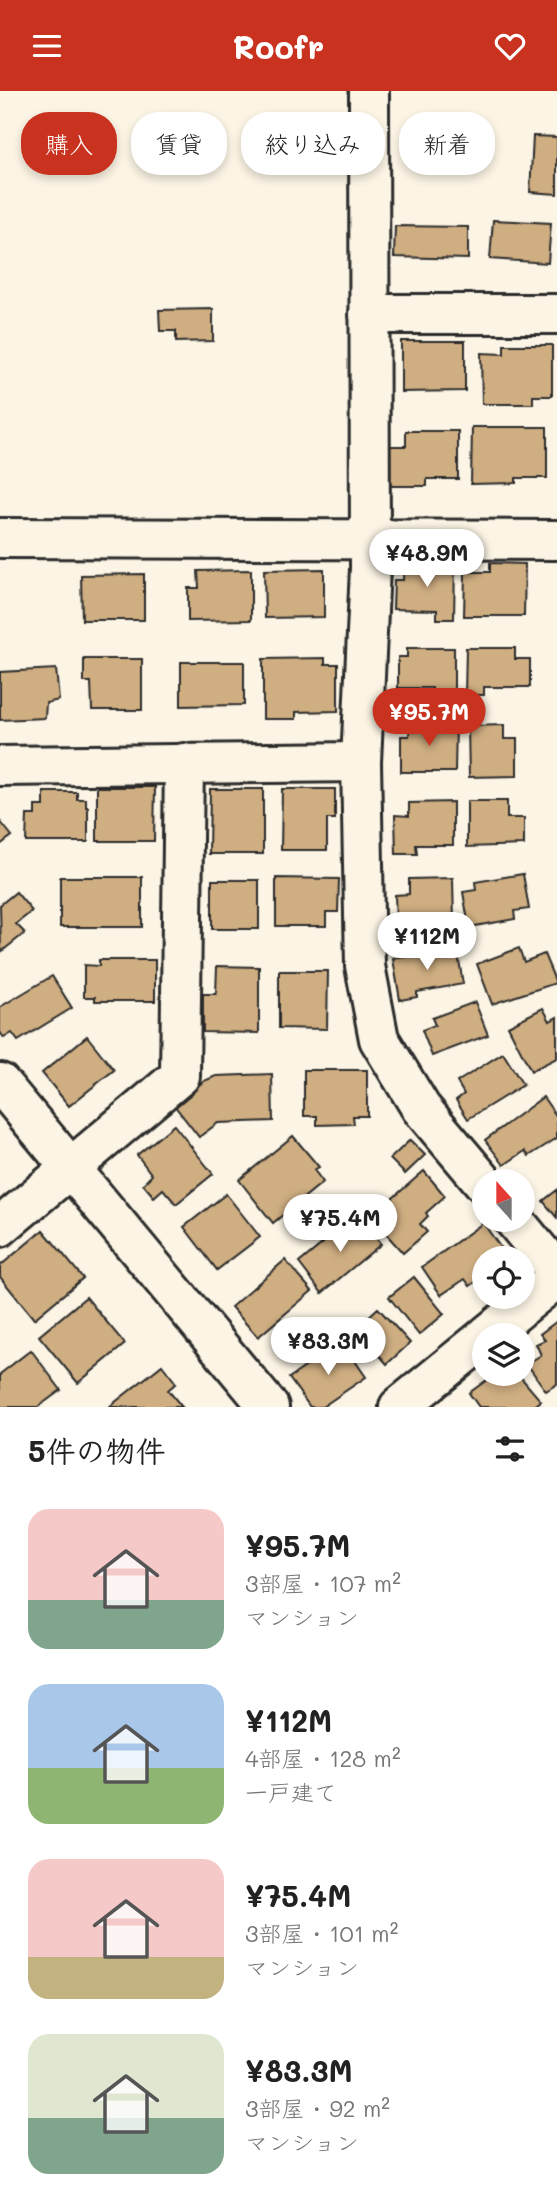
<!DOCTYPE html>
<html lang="ja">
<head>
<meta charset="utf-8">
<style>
  :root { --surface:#fff; --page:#f6f6f6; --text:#222; --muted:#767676; --accent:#c8321e }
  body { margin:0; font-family:Mali,"Klee One",sans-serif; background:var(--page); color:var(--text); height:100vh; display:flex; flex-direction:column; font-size:26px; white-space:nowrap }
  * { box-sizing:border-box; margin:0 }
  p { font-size:23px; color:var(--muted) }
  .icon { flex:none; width:38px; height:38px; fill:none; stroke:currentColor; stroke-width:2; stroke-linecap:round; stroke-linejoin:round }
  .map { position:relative; height:1316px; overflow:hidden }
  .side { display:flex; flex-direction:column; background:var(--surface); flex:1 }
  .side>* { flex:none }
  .top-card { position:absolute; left:21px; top:21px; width:516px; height:63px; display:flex; gap:14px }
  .needle { width:46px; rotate:339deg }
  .tools { position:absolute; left:472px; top:1078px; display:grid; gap:14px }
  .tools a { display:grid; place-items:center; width:63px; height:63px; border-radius:50%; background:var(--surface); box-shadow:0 4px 10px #0003; font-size:35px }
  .price { position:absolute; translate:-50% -60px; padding:0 16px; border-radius:24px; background:#fff; color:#222; font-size:23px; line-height:46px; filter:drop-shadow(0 2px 4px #0008) }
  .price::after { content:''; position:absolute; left:50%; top:42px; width:21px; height:16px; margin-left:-10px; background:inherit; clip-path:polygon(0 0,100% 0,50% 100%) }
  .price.on { background:var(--accent); color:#fff }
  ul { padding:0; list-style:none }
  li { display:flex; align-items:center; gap:21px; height:175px; padding:0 28px }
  li span { display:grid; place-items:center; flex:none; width:196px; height:140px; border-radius:21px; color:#555 }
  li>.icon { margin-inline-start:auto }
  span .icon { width:84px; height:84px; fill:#fffc; stroke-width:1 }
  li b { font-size:30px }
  h2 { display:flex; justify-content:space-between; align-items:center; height:84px; padding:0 28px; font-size:30px }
  .chip { padding:0 24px; border-radius:28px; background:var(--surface); box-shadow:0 4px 10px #0003; font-size:24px; line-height:63px }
  .chip.on { background:var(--accent); color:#fff }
  header { display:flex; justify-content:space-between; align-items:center; height:91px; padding:0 28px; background:var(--accent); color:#fff; font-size:32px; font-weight:800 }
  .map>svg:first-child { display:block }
  .building { fill:#cfae82; stroke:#2b2b2b; stroke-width:2 }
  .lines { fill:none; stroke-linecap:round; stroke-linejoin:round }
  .street-casing { stroke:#2b2b2b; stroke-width:44 }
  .secondary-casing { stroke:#2b2b2b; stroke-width:44 }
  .street { stroke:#fcf5e5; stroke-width:38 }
  .secondary { stroke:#fcf5e5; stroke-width:38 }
</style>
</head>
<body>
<header><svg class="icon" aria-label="menu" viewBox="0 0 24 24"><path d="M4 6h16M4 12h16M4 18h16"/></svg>Roofr<svg class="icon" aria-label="heart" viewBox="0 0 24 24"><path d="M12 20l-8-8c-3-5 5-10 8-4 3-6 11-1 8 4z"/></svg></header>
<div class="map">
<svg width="557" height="1316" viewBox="0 0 557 1316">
  <rect width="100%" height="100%" fill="#fcf5e5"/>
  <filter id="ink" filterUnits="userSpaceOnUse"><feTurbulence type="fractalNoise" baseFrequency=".0143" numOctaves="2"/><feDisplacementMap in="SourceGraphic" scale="14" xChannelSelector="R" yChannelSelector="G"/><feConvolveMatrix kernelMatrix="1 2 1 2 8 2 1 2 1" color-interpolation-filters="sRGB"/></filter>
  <g filter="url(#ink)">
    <g class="building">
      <path d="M533,45L557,46V103L530,101Z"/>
      <path d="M493,129L551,132L548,172L490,168Z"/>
      <path d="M395,135L468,136V168L394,166Z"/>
      <path d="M213,218V250L176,251V240H160L159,219Z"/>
      <path d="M401,250H465V300L401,301Z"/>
      <path d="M504,254H552V305H533V313H482L481,262L504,263Z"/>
      <path d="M472,336H547V387H516V392L471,393Z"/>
      <path d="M406,340H458V388H427V395H385L386,355H406Z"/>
      <path d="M404,472L455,473L454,528H437V519L393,518L394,489H403Z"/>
      <path d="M490,472L525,473L524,525H464L465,481H490Z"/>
      <path d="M324,478V526L265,527L264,479Z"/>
      <path d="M251,479V529L188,530V497H199L198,480Z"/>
      <path d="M144,483V529H82L81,484Z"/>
      <path d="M407,557H454V604L432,603V597H398V566H407Z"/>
      <path d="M466,557H515V568H530V596H484V604H465Z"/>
      <path d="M325,567V573H338V620L296,621V628H263V568Z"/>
      <path d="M84,568H142V619H92L91,591H84Z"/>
      <path d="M181,571H244V614L181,615Z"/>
      <path d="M56,578L59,609L46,612L45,627L0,629V581Z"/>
      <path d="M410,632L456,633L455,681H401V645H409Z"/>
      <path d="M504,634V648H517V685L469,686L468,635Z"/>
      <path d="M97,696H155L154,750H97Z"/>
      <path d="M210,698H263V763H209Z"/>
      <path d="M282,698H335V728H327V759H281Z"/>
      <path d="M44,701H77V708H86V716H88V751H26L27,724H35V715H44Z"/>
      <path d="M467,710H507V727H524V754L467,756Z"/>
      <path d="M453,711V754H416L417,763H396L395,724L409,725V712Z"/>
      <path d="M0,730L12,745L0,754Z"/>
      <path d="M523,783L529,818L514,820L515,828L469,836L463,801L476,799L475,791Z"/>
      <rect x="60" y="786" width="82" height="50"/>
      <path d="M276,787L339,788L338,821H326V835H276Z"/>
      <path d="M453,787L454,832L396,833L395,804L409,803V788Z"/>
      <rect x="212" y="789" width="47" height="49"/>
      <path d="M16,801L32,820L16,833L25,842L1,861L0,814Z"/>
      <path d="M457,857L463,893L417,901V906L400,909L393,868Z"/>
      <path d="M519,857L524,871L544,863L556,892L492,913L477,873Z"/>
      <path d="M99,869H155V910H95V906H84V874L99,875Z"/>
      <path d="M217,875L259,876V942L203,941V903H216Z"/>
      <path d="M279,880H328L327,938L279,937Z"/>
      <path d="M52,885L72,917L18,950L12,942L4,947L0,941V916Z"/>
      <path d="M475,911L488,944L432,965L422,939L435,934L432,927Z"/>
      <path d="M543,917L550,930L557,926V967L531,980L508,935Z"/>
      <path d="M87,945L114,979L69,1015L42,982Z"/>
      <path d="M503,962L523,994L468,1028L456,1009L464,1003L457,991Z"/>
      <path d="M304,979H367V1025H353L354,1033L317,1034V1025H304Z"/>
      <path d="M272,983L273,1030L218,1032L199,1046L174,1014L204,990L216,985Z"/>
      <path d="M543,1006L557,1026V1047L529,1065L525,1060L504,1074L485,1049Z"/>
      <path d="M174,1034L213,1083L176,1113L163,1098L154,1106L143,1093L152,1084L137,1064Z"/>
      <path d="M293,1045L319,1076L314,1079L323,1091L273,1132L239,1089Z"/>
      <path d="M410,1049L425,1064L405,1083L390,1068Z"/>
      <path d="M424,1080L445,1105L426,1122L428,1125L420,1133L427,1141L403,1162L371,1126Z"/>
      <path d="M557,1099V1127L543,1110Z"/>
      <path d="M226,1103L260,1146L217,1179L184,1136Z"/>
      <path d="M357,1124L381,1153L322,1202L299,1172Z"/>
      <path d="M483,1132L508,1167H485V1184L470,1195L465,1188L441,1204L422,1176Z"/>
      <path d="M43,1139L83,1187L34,1228L0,1186V1175Z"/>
      <path d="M285,1169L312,1200L258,1246L231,1216Z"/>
      <path d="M414,1186L444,1223L419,1244L389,1206Z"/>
      <path d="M86,1206L125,1253L78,1292L39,1245Z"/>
      <path d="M378,1217L410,1252L387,1273L356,1237Z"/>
      <path d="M557,1230V1293L546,1300L527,1273L541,1264L536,1253L545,1249L540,1243Z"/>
      <path d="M342,1251L366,1286L322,1316H310L289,1287Z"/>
      <path d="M31,1259L61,1299L38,1316H0V1283Z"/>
      <path d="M162,1274L176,1292L168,1299L182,1316H109Z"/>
      <path d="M495,1283H505L506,1285L518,1283L541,1310L533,1316H479L469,1302Z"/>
    </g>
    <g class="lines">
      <defs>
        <g id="street">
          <path d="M369,0L370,477L361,671L365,875L379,948L421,1017L485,1093"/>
          <path d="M369,223H557"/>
          <path d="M0,447L557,449"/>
          <path d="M0,675L361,671"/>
          <path d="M514,1129L557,1181"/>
          <path d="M0,1136L180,985L184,672"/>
          <path d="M487,1244L557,1187"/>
          <path d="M399,1316L485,1246"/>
        </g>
        <path id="secondary" d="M0,992L269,1316"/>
      </defs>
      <use href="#street" class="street-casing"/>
      <use href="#secondary" class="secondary-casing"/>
      <use href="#street" class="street"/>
      <use href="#secondary" class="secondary"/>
    </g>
  </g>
</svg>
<div class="tools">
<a><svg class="needle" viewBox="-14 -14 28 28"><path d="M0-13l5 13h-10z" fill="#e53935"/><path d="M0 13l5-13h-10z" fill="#767676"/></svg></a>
<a><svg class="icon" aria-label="locate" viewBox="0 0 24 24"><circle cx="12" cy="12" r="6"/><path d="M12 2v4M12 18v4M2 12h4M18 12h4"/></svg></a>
<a><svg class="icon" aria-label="layers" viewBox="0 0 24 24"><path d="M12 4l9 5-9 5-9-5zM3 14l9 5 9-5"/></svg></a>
</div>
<b class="price" style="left:427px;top:498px">¥48.9M</b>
<b class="price on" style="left:429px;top:657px">¥95.7M</b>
<b class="price" style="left:427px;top:881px">¥112M</b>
<b class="price" style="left:340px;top:1163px">¥75.4M</b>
<b class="price" style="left:328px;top:1286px">¥83.3M</b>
<div class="top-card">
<a class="chip on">購入</a>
<a class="chip">賃貸</a>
<a class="chip">絞り込み</a>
<a class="chip">新着</a>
</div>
</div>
<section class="side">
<h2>5件の物件<svg class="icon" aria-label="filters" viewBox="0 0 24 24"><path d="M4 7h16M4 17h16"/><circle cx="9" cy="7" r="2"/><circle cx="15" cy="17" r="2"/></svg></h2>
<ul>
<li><span style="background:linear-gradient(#f6c9c9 65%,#7fa58c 0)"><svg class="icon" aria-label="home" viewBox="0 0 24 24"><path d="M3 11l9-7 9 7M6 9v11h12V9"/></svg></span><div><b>¥95.7M</b><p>3部屋 · 107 m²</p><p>マンション</p></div></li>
<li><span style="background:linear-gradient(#a9c7e8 60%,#8fb573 0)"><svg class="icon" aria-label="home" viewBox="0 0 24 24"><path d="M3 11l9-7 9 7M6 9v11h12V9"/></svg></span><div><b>¥112M</b><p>4部屋 · 128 m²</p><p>一戸建て</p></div></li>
<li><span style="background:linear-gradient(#f6c9c9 70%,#c2b280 0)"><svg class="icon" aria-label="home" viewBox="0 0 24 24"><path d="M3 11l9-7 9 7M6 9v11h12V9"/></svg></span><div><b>¥75.4M</b><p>3部屋 · 101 m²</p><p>マンション</p></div></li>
<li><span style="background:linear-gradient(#dfe7d0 60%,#7fa58c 0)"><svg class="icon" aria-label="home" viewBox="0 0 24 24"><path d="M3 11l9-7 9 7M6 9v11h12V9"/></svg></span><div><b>¥83.3M</b><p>3部屋 · 92 m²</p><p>マンション</p></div></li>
</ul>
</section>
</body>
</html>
